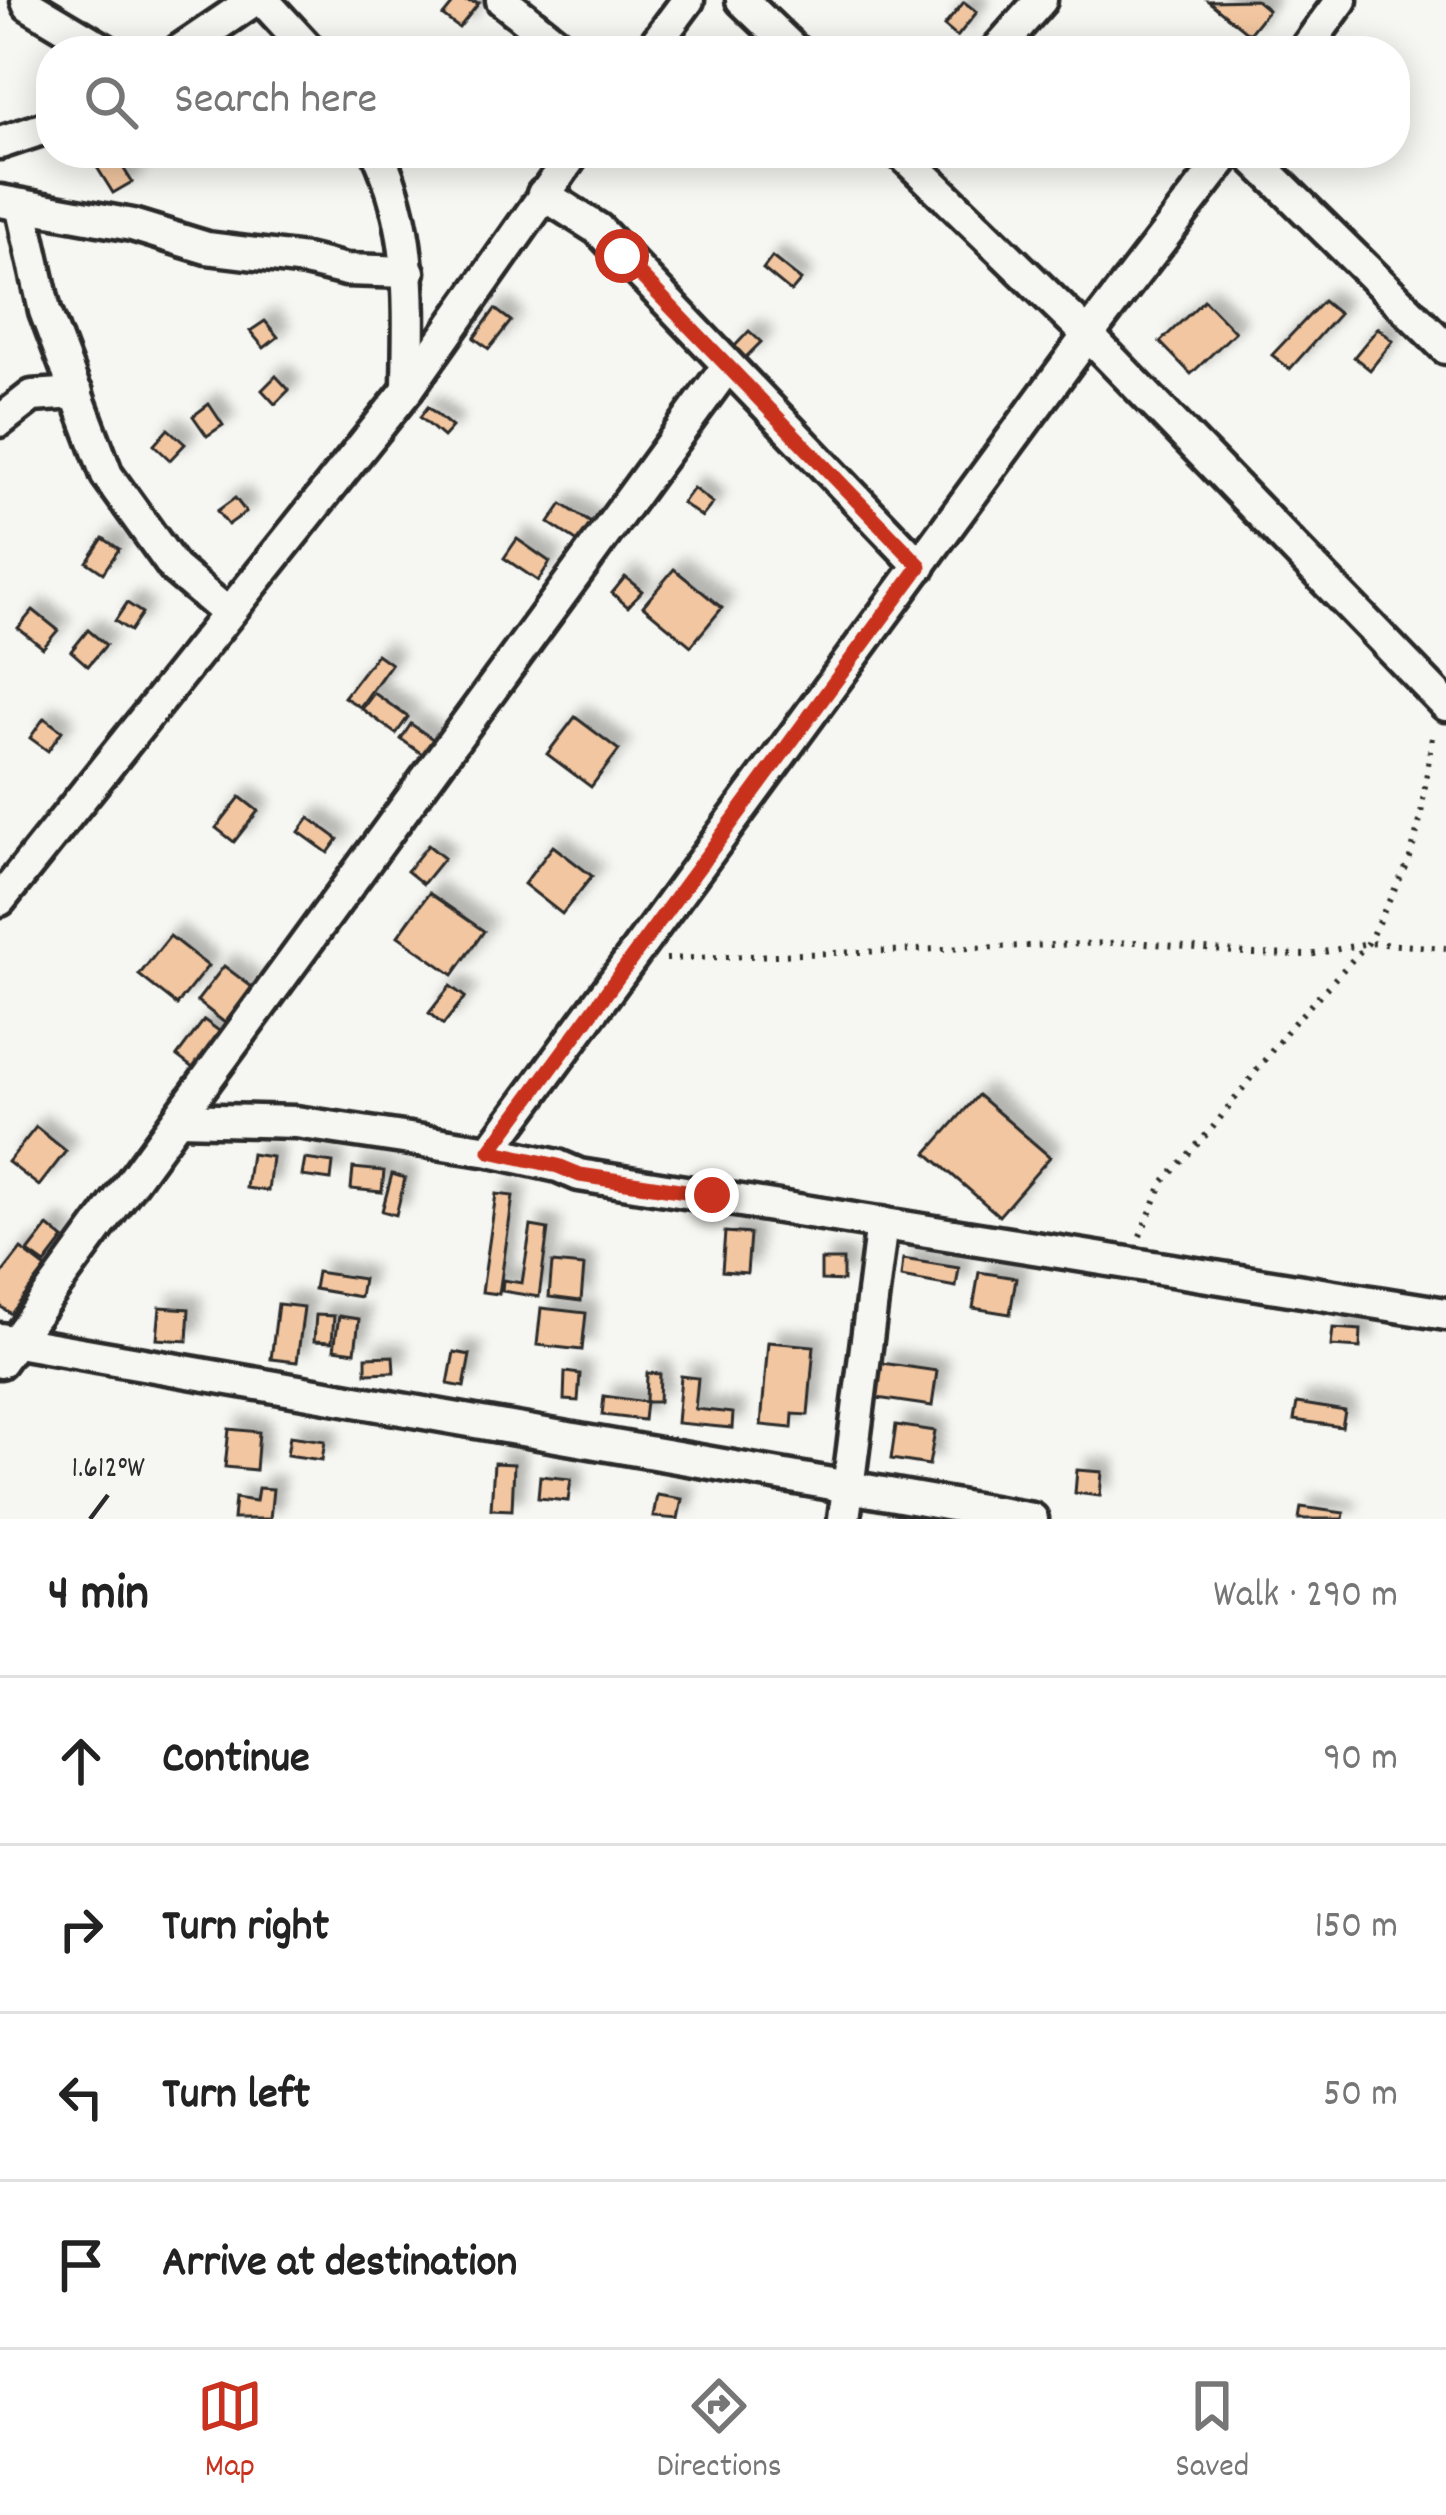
<!DOCTYPE html>
<html lang="en">
<head>
<meta charset="utf-8">
<style>
  :root { --surface:#fff; --page:#f2f2f2; --text:#222; --muted:#767676; --line:#e0e0e0; --accent:#c8321e }
  body { margin:0; font-family:Dekko,sans-serif; background:var(--page); color:var(--text) }
  .stop { position:absolute; width:36px; height:36px; margin:-27px; border:9px solid #c8321e; border-radius:50%; background:#fff }
  .stop.end { background:#c8321e; border-color:#fff; box-shadow:0 3px 12px #0008 }
  .list { margin:0; padding:0; list-style:none }
  h2 { display:flex; justify-content:space-between; align-items:center; height:156px; margin:0; padding:0 48px; font-size:51px }
  h2 small { font-size:39px; font-weight:400; color:var(--muted) }
  .list li { display:grid; grid-template-columns:78px 1fr auto; gap:36px; align-items:center; box-sizing:border-box; height:168px; padding:0 48px; border-top:3px solid var(--line) }
  .list b { display:block; font-size:45px; white-space:nowrap }
  .list em { font-size:39px; font-style:normal; color:var(--muted) }
  .icon { flex:none; width:66px; height:66px; fill:none; stroke:currentColor; stroke-width:2; stroke-linecap:round; stroke-linejoin:round }
  .map { position:relative; flex:none; width:1446px; height:1519px; overflow:hidden }
  .search { position:absolute; background:var(--surface); box-shadow:0 6px 30px #0003; left:36px; right:36px; top:36px; height:132px; display:flex; align-items:center; gap:30px; box-sizing:border-box; padding:0 42px; border-radius:48px; color:var(--muted); font-size:45px }
  .sheet { height:828px; background:var(--surface) }
  nav { display:flex; justify-content:space-around; align-items:center; box-sizing:border-box; height:168px; border-top:3px solid var(--line); background:var(--surface); font-size:33px; color:var(--muted) }
  nav a { display:grid; justify-items:center; gap:6px }
  nav .on { color:var(--accent) }
  .map>svg:first-child { display:block }
</style>
</head>
<body>
<div class="map">
<svg width="1446" height="1519" viewBox="0 0 1446 1519">
  <defs>
    <filter id="shadow"><feDropShadow dx="11" dy="-11" stdDeviation="6" flood-color="#0004"/></filter>
  </defs>
  <rect width="100%" height="100%" fill="#f6f6f2"/>
  <filter id="ink" filterUnits="userSpaceOnUse"><feTurbulence type="fractalNoise" baseFrequency=".00833" numOctaves="2"/><feDisplacementMap in="SourceGraphic" scale="24" xChannelSelector="R" yChannelSelector="G"/><feConvolveMatrix kernelMatrix="1 2 1 2 8 2 1 2 1" color-interpolation-filters="sRGB"/></filter>
  <g filter="url(#ink)">
    <g fill="#f1c6a0" stroke="#2b2b2b" stroke-width="3" filter="url(#shadow)">
      <path d="M456,0L479,3L459,28L443,16Z"/>
      <path d="M1256,0L1268,10L1249,34L1208,1Z"/>
      <path d="M964,2L977,12L957,37L944,26Z"/>
      <path d="M114,153L132,182L113,193L95,164Z"/>
      <path d="M772,257L801,280L791,292L763,269Z"/>
      <path d="M1204,300L1235,332L1191,374L1160,342Z"/>
      <path d="M1323,301L1339,314L1290,369L1272,355Z"/>
      <path d="M495,309L511,321L489,349L474,338Z"/>
      <path d="M265,321L278,337L264,348L250,331Z"/>
      <path d="M1378,328L1393,341L1370,370L1354,357Z"/>
      <path d="M749,331L761,342L744,359L733,348Z"/>
      <path d="M276,376L289,390L275,404L262,390Z"/>
      <path d="M209,404L223,425L207,436L193,416Z"/>
      <path d="M428,407L452,427L443,437L420,417Z"/>
      <path d="M168,429L185,444L170,460L154,445Z"/>
      <path d="M693,488L713,503L702,517L682,503Z"/>
      <path d="M235,498L246,512L228,525L217,511Z"/>
      <path d="M562,504L594,525L581,544L549,523Z"/>
      <path d="M103,538L119,549L103,573L87,562Z"/>
      <path d="M517,539L550,562L538,581L504,558Z"/>
      <path d="M674,569L722,608L691,646L643,606Z"/>
      <path d="M625,577L642,591L628,607L612,593Z"/>
      <path d="M127,603L142,613L130,631L115,621Z"/>
      <path d="M33,610L58,630L43,648L18,628Z"/>
      <path d="M88,630L106,645L88,666L71,651Z"/>
      <path d="M377,654L391,664L360,707L344,697Z"/>
      <path d="M374,693L408,717L396,734L362,709Z"/>
      <path d="M575,717L619,750L591,787L547,754Z"/>
      <path d="M44,718L62,731L48,751L30,738Z"/>
      <path d="M411,724L440,744L429,759L401,739Z"/>
      <path d="M240,797L258,811L234,842L216,828Z"/>
      <path d="M309,818L338,839L328,853L299,832Z"/>
      <path d="M428,845L444,858L423,884L407,871Z"/>
      <path d="M553,846L592,876L562,914L524,884Z"/>
      <path d="M429,893L484,931L453,975L398,936Z"/>
      <path d="M170,936L208,966L177,1005L139,975Z"/>
      <path d="M224,966L252,987L225,1023L197,1001Z"/>
      <path d="M450,986L465,997L443,1025L429,1013Z"/>
      <path d="M204,1020L222,1033L194,1069L177,1056Z"/>
      <path d="M978,1095L1050,1157L999,1216L927,1153Z"/>
      <path d="M36,1127L66,1151L39,1186L8,1162Z"/>
      <path d="M251,1154L272,1157L268,1191L246,1188Z"/>
      <path d="M305,1159L333,1163L331,1180L302,1176Z"/>
      <path d="M353,1168L384,1171L382,1192L351,1189Z"/>
      <path d="M392,1174L405,1178L396,1215L382,1211Z"/>
      <path d="M496,1194L513,1196L499,1294L482,1292Z"/>
      <path d="M48,1226L64,1239L45,1264L28,1252Z"/>
      <path d="M531,1226L548,1229L539,1297L502,1291L503,1280L522,1283Z"/>
      <path d="M725,1232L750,1234L747,1273L722,1271Z"/>
      <path d="M21,1249L46,1268L11,1314L0,1306V1276Z"/>
      <path d="M903,1259L959,1268L956,1287L901,1277Z"/>
      <path d="M821,1260H843V1281L821,1280Z"/>
      <path d="M552,1263L584,1266L581,1301L549,1297Z"/>
      <path d="M317,1272L363,1279L360,1297L314,1289Z"/>
      <path d="M979,1272L1016,1278L1010,1314L973,1308Z"/>
      <path d="M278,1304L304,1307L297,1362L271,1359Z"/>
      <path d="M160,1307L189,1309L187,1341L157,1339Z"/>
      <path d="M541,1308L586,1313L582,1350L537,1345Z"/>
      <path d="M316,1315L334,1316L332,1342L314,1341Z"/>
      <path d="M339,1316L359,1319L355,1352L334,1349Z"/>
      <path d="M1333,1328L1361,1330L1360,1348L1331,1346Z"/>
      <path d="M768,1342L814,1346L808,1415L793,1414L792,1428L761,1425Z"/>
      <path d="M454,1352L470,1355L464,1387L448,1384Z"/>
      <path d="M393,1356L394,1372L366,1373V1357Z"/>
      <path d="M882,1363L937,1371L932,1406L877,1398Z"/>
      <path d="M565,1372L580,1374L578,1401L564,1400Z"/>
      <path d="M647,1373L660,1374L659,1402H646Z"/>
      <path d="M681,1376L698,1378L695,1409L733,1413L732,1428L677,1423Z"/>
      <path d="M604,1396L646,1402L644,1420L602,1415Z"/>
      <path d="M1297,1403L1345,1411L1342,1427L1294,1420Z"/>
      <path d="M896,1425L935,1431L929,1465L891,1459Z"/>
      <path d="M229,1429L259,1432L256,1470L225,1467Z"/>
      <path d="M290,1436L325,1441L322,1460L287,1455Z"/>
      <path d="M494,1463L514,1464L512,1510L491,1509Z"/>
      <path d="M1077,1470L1102,1472L1100,1496L1075,1493Z"/>
      <path d="M540,1476L571,1479L568,1501L538,1498Z"/>
      <path d="M258,1488L273,1489L270,1519H233L235,1498L256,1501Z"/>
      <path d="M657,1495L682,1499L678,1519L653,1517Z"/>
      <path d="M1301,1507L1344,1513L1343,1519H1299Z"/>
    </g>
    <g fill="none" stroke-linecap="round" stroke-linejoin="round">
      <defs>
        <g id="minor">
          <path d="M27,0L29,5L106,51"/>
          <path d="M263,0L310,51"/>
          <path d="M502,0L566,51"/>
          <path d="M742,0L795,51"/>
          <path d="M179,51L254,0"/>
          <path d="M650,51L688,0"/>
          <path d="M996,51L1041,0"/>
          <path d="M1304,51L1341,0"/>
          <path d="M0,143L51,126"/>
          <path d="M378,153C414,232 409,305 408,389"/>
          <path d="M901,153L1088,335L1446,705"/>
          <path d="M1248,153L1446,348"/>
          <path d="M543,194L598,229L920,566"/>
          <path d="M0,201L132,225L207,248L305,260L346,270L409,272"/>
          <path d="M21,205L45,311L107,475L174,568L226,612"/>
          <path d="M0,421L32,396L77,393"/>
          <path d="M0,900L408,389L574,153"/>
          <path d="M178,1119L296,1122L490,1151L558,1166L579,1175L1446,1314"/>
          <path d="M490,1151L1088,335L1228,153"/>
          <path d="M0,1339L1032,1519"/>
          <path d="M0,1362L727,367"/>
          <path d="M844,1519L882,1223"/>
        </g>
      </defs>
      <use href="#minor" stroke="#2b2b2b" stroke-width="39"/>
      <g stroke="#2b2b2b" stroke-width="6" stroke-dasharray="3 9" stroke-linecap="butt">
        <path d="M666,959L1136,942L1255,954L1309,955L1368,943L1446,948"/>
        <path d="M1140,1236L1163,1182L1214,1126L1290,1027L1368,943L1409,861L1420,821L1433,730"/>
      </g>
      <use href="#minor" stroke="#f6f6f2" stroke-width="30"/>
    </g>
  </g>
  <g fill="none" stroke-linecap="round" stroke-linejoin="round" filter="url(#ink)">
    <path stroke="#c8321e" stroke-width="15" d="M622,256L920,566L490,1151L558,1166L580,1175L712,1195"/>
  </g>
  <path fill="none" stroke="#2b2b2b" stroke-width="4.5" d="M90,1519L108,1495"/>
  <g font-size="30" text-anchor="middle" fill="#2b2b2b" stroke="#f6f6f2" stroke-width="9" stroke-linejoin="round" paint-order="stroke">
    <text x="108" y="1476">1.612°W</text>
  </g>
</svg>
<div class="stop" style="left:622px;top:256px"></div>
<div class="stop end" style="left:712px;top:1195px"></div>
<div class="search"><svg class="icon" aria-label="search" viewBox="0 0 24 24"><circle cx="10" cy="10" r="6"/><path d="M15 15l6 6"/></svg>Search here</div>
</div>
<section class="sheet">
<h2>4 min<small>Walk · 290 m</small></h2>
<ul class="list">
<li><svg class="icon" aria-label="ahead" viewBox="0 0 24 24"><path d="M12 20V5M6 11l6-6 6 6"/></svg><div><b>Continue</b></div><em>90 m</em></li>
<li><svg class="icon" aria-label="right" viewBox="0 0 24 24"><path d="M7 20v-9h11M14 6l5 5-5 5"/></svg><div><b>Turn right</b></div><em>150 m</em></li>
<li><svg class="icon" aria-label="left" viewBox="0 0 24 24"><path d="M17 20v-9H6M10 6l-5 5 5 5"/></svg><div><b>Turn left</b></div><em>50 m</em></li>
<li><svg class="icon" aria-label="arrive" viewBox="0 0 24 24"><path d="M6 21V4h12l-3 4 3 4H6"/></svg><div><b>Arrive at destination</b></div></li>
</ul>
</section>
<nav>
<a class="on"><svg class="icon" aria-label="map" viewBox="0 0 24 24"><path d="M3 6l6-2 6 2 6-2v14l-6 2-6-2-6 2zM9 4v14M15 6v14"/></svg>Map</a>
<a><svg class="icon" aria-label="directions" viewBox="0 0 24 24"><path d="M12 3l9 9-9 9-9-9zM9 14v-3h6M13 9l2 2-2 2"/></svg>Directions</a>
<a><svg class="icon" aria-label="saved" viewBox="0 0 24 24"><path d="M7 4h10v16l-5-4-5 4z"/></svg>Saved</a>
</nav>
</body>
</html>
